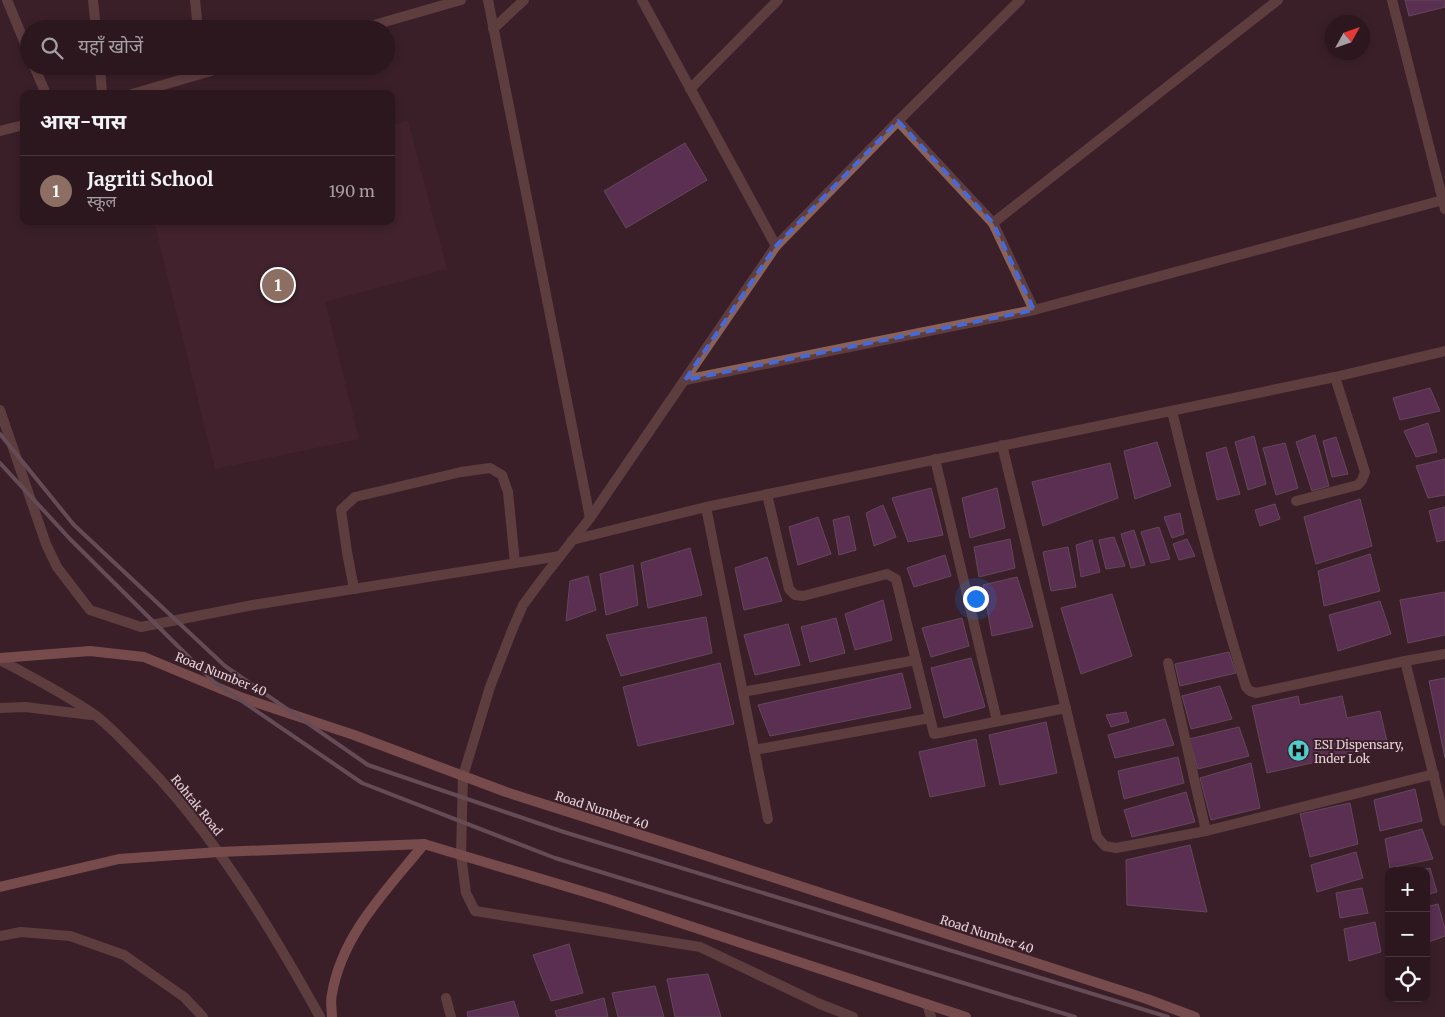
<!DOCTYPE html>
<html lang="hi">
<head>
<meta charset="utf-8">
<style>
  :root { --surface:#2c171f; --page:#38242c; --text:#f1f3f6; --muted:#a69fa4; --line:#48363d; --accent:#8c9099 }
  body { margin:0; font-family:Merriweather,"Noto Sans Devanagari",serif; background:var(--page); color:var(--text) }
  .controls { position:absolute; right:15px; bottom:15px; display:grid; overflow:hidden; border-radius:10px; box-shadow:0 2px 8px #0003 }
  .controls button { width:45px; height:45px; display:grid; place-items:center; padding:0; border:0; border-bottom:1px solid var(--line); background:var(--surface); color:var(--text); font:25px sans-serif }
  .compass { position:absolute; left:1325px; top:15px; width:45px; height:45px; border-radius:50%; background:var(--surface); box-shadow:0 2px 8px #0003; rotate:50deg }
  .you { position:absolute; left:975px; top:598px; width:18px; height:18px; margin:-12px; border:4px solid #fff; border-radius:50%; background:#1a73e8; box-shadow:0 0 0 8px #1a73e833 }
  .badge { display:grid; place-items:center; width:32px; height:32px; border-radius:50%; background:var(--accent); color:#fff; font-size:16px; font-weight:700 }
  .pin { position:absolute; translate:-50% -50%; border:2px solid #fff; box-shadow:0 1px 5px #0006 }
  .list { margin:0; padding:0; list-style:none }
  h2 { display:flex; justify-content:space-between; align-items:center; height:65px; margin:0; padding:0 20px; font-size:21px }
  h2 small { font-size:16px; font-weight:400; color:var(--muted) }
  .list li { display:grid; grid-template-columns:32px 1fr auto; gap:15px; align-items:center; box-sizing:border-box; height:70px; padding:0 20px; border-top:1px solid var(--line) }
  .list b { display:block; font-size:19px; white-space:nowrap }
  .list p { margin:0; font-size:16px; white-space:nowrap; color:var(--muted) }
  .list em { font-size:16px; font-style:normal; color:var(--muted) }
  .icon { flex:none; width:28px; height:28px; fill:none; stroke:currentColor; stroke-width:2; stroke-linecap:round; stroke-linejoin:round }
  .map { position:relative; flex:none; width:1445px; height:1017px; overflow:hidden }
  .search { position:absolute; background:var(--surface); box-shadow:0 2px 8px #0003; left:20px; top:20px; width:375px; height:55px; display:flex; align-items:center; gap:12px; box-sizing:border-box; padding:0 18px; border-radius:28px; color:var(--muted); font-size:19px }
  .panel { position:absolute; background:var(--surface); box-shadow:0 2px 8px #0003; left:20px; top:90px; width:375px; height:135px; border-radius:10px }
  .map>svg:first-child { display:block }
</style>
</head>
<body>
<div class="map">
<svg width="1445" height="1017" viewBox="0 0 1445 1017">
  <rect width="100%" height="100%" fill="#3b1f29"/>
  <path fill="#492632" d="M408,121L447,269L325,302L359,439L215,469L154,221H391V125Z"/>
  <g fill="#804381" stroke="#937a92">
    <path d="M1405,0H1445V7L1409,16Z"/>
    <path d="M685,143L707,180L626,228L604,191Z"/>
    <path d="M1430,388L1440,411L1400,420L1393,398Z"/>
    <path d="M1428,423L1437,452L1416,457L1404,431Z"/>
    <path d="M1315,435L1329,486L1312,491L1296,442Z"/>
    <path d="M1254,436L1266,484L1248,490L1235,442Z"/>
    <path d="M1336,437L1348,474L1332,477L1323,441Z"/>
    <path d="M1157,442L1171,486L1135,499L1124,451Z"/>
    <path d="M1285,443L1298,488L1276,495L1263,448Z"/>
    <path d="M1226,447L1240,494L1217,500L1206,453Z"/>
    <path d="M1445,459V495L1428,498L1416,466Z"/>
    <path d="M1110,463L1118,498L1043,526L1032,482Z"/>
    <path d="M931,488L943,535L908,542L892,498Z"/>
    <path d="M997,488L1005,528L970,538L962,498Z"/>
    <path d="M1360,499L1372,546L1316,564L1304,517Z"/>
    <path d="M1275,504L1280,519L1260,526L1255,510Z"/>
    <path d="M883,505L896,537L874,546L866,513Z"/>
    <path d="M1445,507V540L1437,542L1429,511Z"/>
    <path d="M1180,513L1184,534L1172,538L1164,517Z"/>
    <path d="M849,516L856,550L839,555L833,520Z"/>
    <path d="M818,517L831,554L798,565L789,527Z"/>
    <path d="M1159,527L1170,559L1151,563L1141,532Z"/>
    <path d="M1134,530L1145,565L1131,568L1121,534Z"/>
    <path d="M1114,537L1125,566L1106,569L1099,540Z"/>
    <path d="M1010,539L1015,568L979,577L974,547Z"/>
    <path d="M1187,539L1195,556L1179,560L1173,544Z"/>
    <path d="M1092,540L1100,572L1081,577L1076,545Z"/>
    <path d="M1068,547L1076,587L1051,591L1043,552Z"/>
    <path d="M690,548L702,595L648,608L641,563Z"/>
    <path d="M1370,554L1380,591L1324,606L1318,571Z"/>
    <path d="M945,555L951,576L914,587L907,568Z"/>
    <path d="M767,557L782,601L744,610L735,568Z"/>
    <path d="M633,565L638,605L606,615L600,574Z"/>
    <path d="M588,576L596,610L566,621L570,581Z"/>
    <path d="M1017,577L1033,627L992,636L983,585Z"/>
    <path d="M1445,592V635L1408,643L1400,600Z"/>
    <path d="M1112,594L1132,656L1081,674L1061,608Z"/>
    <path d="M883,600L892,640L855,650L845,614Z"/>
    <path d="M1380,601L1391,634L1338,651L1329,615Z"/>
    <path d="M706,617L712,653L621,676L606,635Z"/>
    <path d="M836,618L845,653L810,662L801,627Z"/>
    <path d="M962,618L969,646L931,657L922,628Z"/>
    <path d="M788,624L800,665L755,675L744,635Z"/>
    <path d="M1229,652L1236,673L1180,686L1175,664Z"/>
    <path d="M971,658L985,707L944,718L931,668Z"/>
    <path d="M720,663L734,724L638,746L623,687Z"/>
    <path d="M902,673L911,708L770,736L758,705Z"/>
    <path d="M1445,678V758L1429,681Z"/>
    <path d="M1220,686L1232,719L1191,729L1182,696Z"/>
    <path d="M1298,696L1300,705L1342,696L1347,718L1380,711L1388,746L1267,773L1252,706Z"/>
    <path d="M1126,712L1129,722L1111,727L1106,715Z"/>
    <path d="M1165,719L1174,745L1115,758L1108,735Z"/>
    <path d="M1046,722L1057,773L1000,785L989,735Z"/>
    <path d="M1239,727L1249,756L1198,769L1189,739Z"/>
    <path d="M976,739L985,786L930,797L919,752Z"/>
    <path d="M1178,757L1184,783L1124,799L1118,771Z"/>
    <path d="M1251,763L1260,808L1211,820L1200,778Z"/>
    <path d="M1415,789L1422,821L1380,831L1374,800Z"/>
    <path d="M1186,792L1195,822L1132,837L1124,810Z"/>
    <path d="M1350,803L1358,844L1310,857L1300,814Z"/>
    <path d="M1422,829L1433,859L1390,868L1385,839Z"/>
    <path d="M1190,845L1207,912L1127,905L1126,860Z"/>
    <path d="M1356,852L1363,878L1317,892L1311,865Z"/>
    <path d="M1430,868L1437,892L1426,895V871H1416Z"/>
    <path d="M1362,888L1368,913L1340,918L1336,893Z"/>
    <path d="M1438,904L1445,929V936L1426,943V907Z"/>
    <path d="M1375,922L1381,952L1349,961L1344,929Z"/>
    <path d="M569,944L583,993L551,1001L533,955Z"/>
    <path d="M708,974L721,1017H675L667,979Z"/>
    <path d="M655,986L664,1017H618L612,993Z"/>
    <path d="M604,998L608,1017H557L555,1011Z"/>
    <path d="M514,1001L519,1017H468L467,1012Z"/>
  </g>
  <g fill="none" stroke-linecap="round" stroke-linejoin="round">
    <g stroke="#8a625a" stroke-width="10">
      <path d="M7,0L29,53"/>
      <path d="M93,0L96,29"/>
      <path d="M195,0L198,29"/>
      <path d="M488,0L590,518"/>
      <path d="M642,0L776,246L590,518L546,574L523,605L513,628L490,687L463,776L461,855L466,893L475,911L700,947L820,1004L853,1017"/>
      <path d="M1392,0L1445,209"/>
      <path d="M360,29L461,0"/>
      <path d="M493,29L524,0"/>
      <path d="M34,66L46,94"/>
      <path d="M100,66L102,94"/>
      <path d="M690,89L778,0"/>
      <path d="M132,94L228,66"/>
      <path d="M898,121L993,223L1278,0"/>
      <path d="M0,131L24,125"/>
      <path d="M993,223L1034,310"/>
      <path d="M776,246L898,121L1020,0"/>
      <path d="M685,380L1034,310L1443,200"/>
      <path d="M0,410L46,544L57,567L90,610L141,627L253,605L560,556"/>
      <path d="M1172,411C1194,503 1218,596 1246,687L1250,691L1256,693L1405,661L1445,654"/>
      <path d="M1002,445L1097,837L1105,846L1116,848L1206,831L1434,774"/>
      <path d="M935,459L997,721"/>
      <path d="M767,494L789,589L795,595L803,596L887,574L896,579L934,734L1066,708"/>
      <path d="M1296,501L1358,485L1362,480L1365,472L1335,377"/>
      <path d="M706,507L768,819"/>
      <path d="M572,540L706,507L1335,377L1445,351"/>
      <path d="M354,589L347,552L341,510L355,497L461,472L490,468L502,475L508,492L515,563"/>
      <path d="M1405,661L1445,821"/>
      <path d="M1168,663L1206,831"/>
      <path d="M743,692L916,660"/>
      <path d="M754,750L930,718"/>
      <path d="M446,998L451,1017"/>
      <path d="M927,1004L931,1017"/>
    </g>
    <g stroke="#8a625a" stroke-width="10">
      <path d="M0,660C32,677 65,694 95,715C111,727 125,743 139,757C213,832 269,925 320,1017"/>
      <path d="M0,708L25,707L91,715"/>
      <path d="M0,936L21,932L70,936L124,955L184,997L203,1017"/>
    </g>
    <g stroke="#c18175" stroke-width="10">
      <path d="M0,658L90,651L144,657L243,698L354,735L506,792L704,855L1147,999L1195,1017"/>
      <path d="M0,887L119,859L219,852L424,844L605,898L966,1017"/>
      <path d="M332,1017C332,1010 330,1001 332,994C342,934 387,890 424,844"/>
    </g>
    <g stroke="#998289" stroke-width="4">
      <path d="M0,434L74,525L225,666L368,765L564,832L1168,1017"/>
      <path d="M0,463L70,539L214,682L362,783L555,858L1075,1017"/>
    </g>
  </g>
  <path d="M0 0H1445V1017H0ZM898,121L993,223L1034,310L685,380L776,246Z" fill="#3b1f29" fill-opacity=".55" fill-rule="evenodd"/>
  <path fill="none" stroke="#4569d8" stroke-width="4" stroke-dasharray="10 6" stroke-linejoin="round" d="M898,121L993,223L1034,310L685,380L776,246Z"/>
  <defs>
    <symbol id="hospital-disc" viewBox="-11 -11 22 22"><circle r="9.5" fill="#52cdce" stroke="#3b1f29"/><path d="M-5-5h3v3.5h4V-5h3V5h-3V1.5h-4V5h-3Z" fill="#111"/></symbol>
  </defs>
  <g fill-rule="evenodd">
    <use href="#hospital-disc" x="1286" y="738" width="25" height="25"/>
  </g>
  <g text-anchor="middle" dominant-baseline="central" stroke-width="4" stroke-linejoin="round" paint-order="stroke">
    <g font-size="12" fill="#e7d3d9" stroke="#3b1f29">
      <text transform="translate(221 674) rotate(22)">Road Number 40</text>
      <text transform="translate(197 805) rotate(51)">Rohtak Road</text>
      <text transform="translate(602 810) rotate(18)">Road Number 40</text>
      <text transform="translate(987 934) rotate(18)">Road Number 40</text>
    </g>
    <g font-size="12" fill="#e7d3d9" stroke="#3b1f29" text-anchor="start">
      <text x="1314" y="744">ESI Dispensary,<tspan x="1314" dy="14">Inder Lok</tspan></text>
    </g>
  </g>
</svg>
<div class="controls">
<button>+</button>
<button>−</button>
<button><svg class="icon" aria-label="locate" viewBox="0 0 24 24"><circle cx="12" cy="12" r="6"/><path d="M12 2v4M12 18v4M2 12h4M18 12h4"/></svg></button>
</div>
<svg class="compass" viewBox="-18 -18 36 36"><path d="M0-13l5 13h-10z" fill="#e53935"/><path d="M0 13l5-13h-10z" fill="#a69fa4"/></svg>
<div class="you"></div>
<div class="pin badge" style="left:278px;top:285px;background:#8d6e63">1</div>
<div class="search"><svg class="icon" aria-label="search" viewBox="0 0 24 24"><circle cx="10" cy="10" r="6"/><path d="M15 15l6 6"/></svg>यहाँ खोजें</div>
<section class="panel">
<h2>आस-पास<small></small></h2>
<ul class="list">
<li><span class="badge" style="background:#8d6e63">1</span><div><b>Jagriti School</b><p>स्कूल</p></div><em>190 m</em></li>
</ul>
</section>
</div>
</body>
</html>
